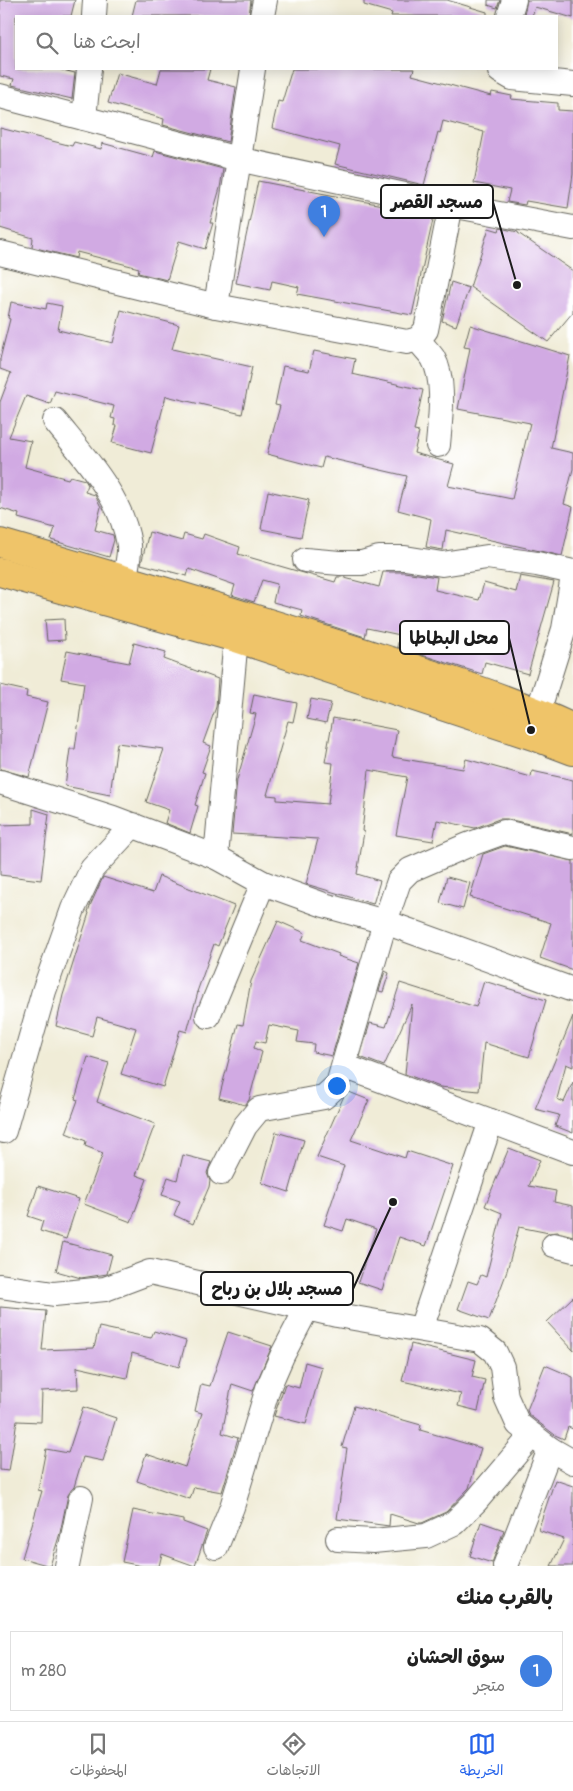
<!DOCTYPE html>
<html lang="ar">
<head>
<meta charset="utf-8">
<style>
  :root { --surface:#fff; --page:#f2f2f2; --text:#222; --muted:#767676; --line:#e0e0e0; --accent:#2563eb }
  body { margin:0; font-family:Pangolin,"Playpen Sans Arabic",sans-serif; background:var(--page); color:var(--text); direction:rtl }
  .you { position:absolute; left:336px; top:1085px; width:18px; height:18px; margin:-12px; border:4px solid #fff; border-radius:50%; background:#1a73e8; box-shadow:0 0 0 8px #1a73e833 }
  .badge { display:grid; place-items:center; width:32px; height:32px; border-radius:50%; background:var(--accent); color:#fff; font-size:16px; font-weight:700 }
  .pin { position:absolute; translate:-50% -41px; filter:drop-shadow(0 1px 2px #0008) }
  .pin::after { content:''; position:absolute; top:26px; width:18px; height:15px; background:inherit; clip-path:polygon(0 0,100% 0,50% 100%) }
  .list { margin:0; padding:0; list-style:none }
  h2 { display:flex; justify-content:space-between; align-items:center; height:65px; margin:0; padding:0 20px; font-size:21px }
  h2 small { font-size:16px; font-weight:400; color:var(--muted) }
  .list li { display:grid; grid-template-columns:32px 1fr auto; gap:15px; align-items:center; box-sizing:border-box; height:80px; margin:0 10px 10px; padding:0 10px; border:1px solid var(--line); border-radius:0px }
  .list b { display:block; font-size:19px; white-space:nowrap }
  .list p { margin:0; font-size:16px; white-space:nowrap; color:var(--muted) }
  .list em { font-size:16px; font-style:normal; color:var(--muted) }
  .icon { flex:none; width:28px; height:28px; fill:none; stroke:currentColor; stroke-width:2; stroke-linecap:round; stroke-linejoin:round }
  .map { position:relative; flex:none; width:573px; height:1566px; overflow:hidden; direction:ltr }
  .search { position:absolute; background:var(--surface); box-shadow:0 2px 12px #0003; left:15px; right:15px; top:15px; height:55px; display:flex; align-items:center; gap:12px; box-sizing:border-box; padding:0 18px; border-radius:0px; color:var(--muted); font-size:19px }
  .sheet { height:155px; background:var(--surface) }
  nav { display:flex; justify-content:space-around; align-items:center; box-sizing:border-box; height:70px; border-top:1px solid var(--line); background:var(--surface); font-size:14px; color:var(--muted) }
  nav a { display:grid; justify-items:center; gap:2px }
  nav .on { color:var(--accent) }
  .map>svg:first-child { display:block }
</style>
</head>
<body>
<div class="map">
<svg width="573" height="1566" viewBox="0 0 573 1566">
  <rect width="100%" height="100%" fill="#fff"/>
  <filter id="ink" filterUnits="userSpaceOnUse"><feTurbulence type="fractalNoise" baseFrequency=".02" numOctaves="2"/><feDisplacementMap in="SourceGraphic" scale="10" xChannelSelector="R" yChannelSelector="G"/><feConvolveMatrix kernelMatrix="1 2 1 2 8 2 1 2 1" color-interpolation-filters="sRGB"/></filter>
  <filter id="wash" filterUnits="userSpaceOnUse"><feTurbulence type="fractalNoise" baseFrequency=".0096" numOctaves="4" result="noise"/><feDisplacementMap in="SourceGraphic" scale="20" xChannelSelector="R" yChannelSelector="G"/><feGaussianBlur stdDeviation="1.12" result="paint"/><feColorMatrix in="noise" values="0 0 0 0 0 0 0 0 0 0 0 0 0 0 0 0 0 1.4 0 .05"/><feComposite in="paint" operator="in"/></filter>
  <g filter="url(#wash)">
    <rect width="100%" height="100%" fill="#f0ecd7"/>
    <g id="blocks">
      <g fill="#d1aae3">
        <path d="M0,0H75L71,16H16V70L17,69H58L75,73L72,99L12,85L14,79L0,76Z"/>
        <path d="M136,0H251L249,16H132Z"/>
        <path d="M364,0H447L487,12V16H391L392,13L364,5Z"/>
        <path d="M488,0H500L497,8L488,5Z"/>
        <path d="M527,0H573V18L535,7L532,16L524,15Z"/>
        <path d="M161,69H210L207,80L236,87L228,142L163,125L164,119L108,103L117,73L157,84Z"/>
        <path d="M292,69H414L412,75L491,96L492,92L512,96L511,99L558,103V110L573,111V174L568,208L526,201L525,205L507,202L510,190L474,183L484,132L443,121L440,133L438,132L424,185L335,164L340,146L272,128L278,101L282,102Z"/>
        <path d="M0,128L72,146L74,142L101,149L102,143L153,157L155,151L223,169L220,188L210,223H213L205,249L179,241L167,280L138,273L139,268L77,252L76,258L32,247L33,238L0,228Z"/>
        <path d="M258,181L434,215L412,315L297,294L299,287L272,281L270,290L236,283Z"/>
        <path d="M489,228L499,231L500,228L518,232V233L573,271V312L548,342L470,287Z"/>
        <path d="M451,282L469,288L456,326L442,321Z"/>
        <path d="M11,302L46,309L47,303L62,306L58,330L113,343L121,310L179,325L172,349L252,367L242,414L166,396L151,453L112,443L117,426L114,425L115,419L111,418L114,406L55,391L50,404L26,396L9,437L31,441L25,467L68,479L70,476L85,480L88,485L85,492L95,495L101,507L95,530L113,535L114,540L109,557L51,540L55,528L18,518L19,514L0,508V402L11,373L0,369V359L10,319L8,318Z"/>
        <path d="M470,325L570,356L551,448L573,453V469L564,504L573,507L562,556L446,530L443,550L426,547L431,519L398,510L407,476L324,457L321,468L267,454L280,406L275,405L283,366L309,371L314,351L355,359L352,374L423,390L414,431L419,432L414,453L454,464L448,486L512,499L530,423L458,409L470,348L464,347Z"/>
        <path d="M268,491L309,500L301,537L261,529Z"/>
        <path d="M149,532L182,541L184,534L202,539L204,534L240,547L238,554L335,582L337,577H341L379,587L383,572H404L437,577L435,590L479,600L484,583L516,592L520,576L554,582L528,674L485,662L482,674L397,647L400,635L367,628L365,637L301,616L302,610L273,602L277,584L262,580L254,602L232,595L235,585L189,569L187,576L141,564Z"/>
        <path d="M64,619L65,640L47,641L45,620Z"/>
        <path d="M134,643L166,652L164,659L218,679L216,707L203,743L211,746L202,772L205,773L195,805L198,806L190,833L165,823L169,810L146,802L164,749L117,743L110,795L65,786L70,749H75L84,683L61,679L67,651L129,663Z"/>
        <path d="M0,685L27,691L26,697L48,702L29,777L0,769Z"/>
        <path d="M254,694L297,703L293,722L288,721L267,795L277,796V800L328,804L333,763L325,762L333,718L397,730L392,757L463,769L466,759L531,777L532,771L573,780V834L507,819H499L475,828L437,820L433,841L396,835L407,777L369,770L362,831L364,832L357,874L380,881L373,904L306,884L318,839L232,834L237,780L256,714L250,713Z"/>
        <path d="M311,699L331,703L326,723L307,719Z"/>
        <path d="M33,809L49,814L41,880L0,875V825L33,824Z"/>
        <path d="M505,846L573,861V970L540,958L551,923L470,897L483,854Z"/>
        <path d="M159,876L234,906L218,946L214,944L197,992H198L187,1032L180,1030L163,1087L121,1074L136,1028L97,1017L92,1036L56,1026L63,995L89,913L88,912L90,906L103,877L153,893Z"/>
        <path d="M447,877L470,883L463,909L440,903Z"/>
        <path d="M278,921L305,933L302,940L339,954L338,956L359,963L332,1056L313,1052L314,1044L297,1042L299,1031L269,1025L265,1043L256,1041L254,1048L262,1052L249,1100L245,1105L219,1098L238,1024L243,1025L251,981Z"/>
        <path d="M385,971L389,973L383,992L379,991Z"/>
        <path d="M484,981L546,1000L529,1057L484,1043L479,1091L440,1087L405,1074L412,1004L384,1066L360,1057L370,1023L386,1027L400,983L476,1007Z"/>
        <path d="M573,1016V1067L566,1064L557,1099L564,1102L573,1082V1133L555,1126L559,1115L535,1109Z"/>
        <path d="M88,1057L109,1063L97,1102L155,1124L136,1175L147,1179L131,1222L84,1204L103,1153L85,1146L86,1141L66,1133L78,1100L75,1099Z"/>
        <path d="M349,1092L369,1100L351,1140L405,1158L407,1151L453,1166L426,1246L399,1237L382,1290L358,1282L376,1229L347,1219L343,1231L324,1225L344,1166L317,1157L343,1098Z"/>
        <path d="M276,1132L304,1140L289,1192L262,1183Z"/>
        <path d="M509,1148L540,1160L529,1186L556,1191L554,1202L573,1206V1236L558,1232L549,1233L519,1227L506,1274L489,1320L458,1309L468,1281L477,1284L481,1275L486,1277L502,1213L485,1206Z"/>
        <path d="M183,1155L211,1162L207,1173L210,1181L209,1187L193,1224L174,1215L180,1201L162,1195L168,1177L177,1180Z"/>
        <path d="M38,1186L79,1199L66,1239L40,1231L43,1221L28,1216Z"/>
        <path d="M63,1242L112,1255L107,1274L81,1278L56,1271Z"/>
        <path d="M573,1297V1350L547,1322Z"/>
        <path d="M0,1307L46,1311L42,1350L94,1348L99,1327L151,1338L154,1331L186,1341L179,1367L132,1353L127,1378L77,1367L78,1389L42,1391L41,1422L17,1421L9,1471L0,1470Z"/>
        <path d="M228,1332L272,1346L253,1391L232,1384L222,1433L238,1438L222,1492L194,1487L190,1499L137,1481L146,1454L185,1467L202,1413L195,1411L201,1384L210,1386Z"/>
        <path d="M411,1344L476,1360L472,1377L485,1380L478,1411L458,1406L461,1394L402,1381Z"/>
        <path d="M305,1362L322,1367L306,1424L274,1416L285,1384L299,1388Z"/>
        <path d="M545,1365L573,1377V1429L568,1427L564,1439L555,1435L529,1415L527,1410Z"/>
        <path d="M354,1406L421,1425L420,1430L481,1448L469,1488L446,1512L422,1523H419L390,1514L389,1526L337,1519L347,1448L342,1447Z"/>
        <path d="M83,1407L116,1418L103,1461L83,1457L74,1487L68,1495L60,1533L50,1566L22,1558L42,1491L38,1490L46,1449L68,1453Z"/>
        <path d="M555,1480L573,1486V1566H551L564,1539L538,1530Z"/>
        <path d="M133,1510L183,1520V1522L207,1531L195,1566L162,1554L159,1566H142L122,1562Z"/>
        <path d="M481,1522L504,1530L492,1563L470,1556Z"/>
      </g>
    </g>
  </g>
  <g filter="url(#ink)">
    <use href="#blocks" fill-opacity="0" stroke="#66655d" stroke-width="1"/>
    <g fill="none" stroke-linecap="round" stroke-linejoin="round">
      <defs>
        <g id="minor">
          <path d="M94,16L95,0"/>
          <path d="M262,16L265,0"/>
          <path d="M509,16L514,0"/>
          <path d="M500,69V71L512,78L573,84"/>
          <path d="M0,96L238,159L451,205L573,228"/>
          <path d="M84,118L89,69"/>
          <path d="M0,253L216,306L407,342L418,339L426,330L451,205"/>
          <path d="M216,306L253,69"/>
          <path d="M418,339C422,346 429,352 433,358C446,381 440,420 438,445"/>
          <path d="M55,421C84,457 122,497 129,545C130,555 126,568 125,579"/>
          <path d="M305,560L340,563H362L379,558H405L442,564L487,557L537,564L573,572"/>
          <path d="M538,712L564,629L573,576"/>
          <path d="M0,782L113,818L216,857L263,883L324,905L385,922L573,990"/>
          <path d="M216,857L236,638"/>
          <path d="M208,1016L263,883"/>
          <path d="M344,1066L573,1152"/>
          <path d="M4,1131L44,991L73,909L92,869L133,825"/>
          <path d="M221,1173L245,1126L259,1109L324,1097L338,1084L385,922L399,881L410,870L468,845L504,832L573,848"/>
          <path d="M554,1245L573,1250"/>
          <path d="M0,1286L54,1294L105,1289L150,1272L337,1315L480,1340L495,1352L502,1367L506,1397L518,1424L550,1449L573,1462"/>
          <path d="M421,1329L491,1121"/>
          <path d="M338,1539L373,1541L426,1536L454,1523L476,1501L532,1435"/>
          <path d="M216,1547L232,1507L268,1388L282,1356L307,1308"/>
          <path d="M67,1566L81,1498"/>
          <path d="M505,1566L550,1449"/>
        </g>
        <g id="major">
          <path d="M0,543C120,578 240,613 359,651C431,674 504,696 573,728"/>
          <path d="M0,572L236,638L536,737L573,751"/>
        </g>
      </defs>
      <use href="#minor" stroke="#66655d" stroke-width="26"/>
      <use href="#major" stroke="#66655d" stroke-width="30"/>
      <use href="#minor" stroke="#fff" stroke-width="24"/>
      <use href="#major" stroke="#efc469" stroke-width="28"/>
    </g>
  </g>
  <path fill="none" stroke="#1c1c1c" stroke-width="2" d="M517 285L493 202M531 730L509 638M393 1202L353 1289"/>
  <g fill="#1c1c1c" stroke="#fff" stroke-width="2">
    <circle cx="517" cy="285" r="5"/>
    <circle cx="531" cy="730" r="5"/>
    <circle cx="393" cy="1202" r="5"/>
  </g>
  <g fill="#fff" stroke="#1c1c1c" stroke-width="2">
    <rect x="381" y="185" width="112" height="33" rx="5"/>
    <rect x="400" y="621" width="109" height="33" rx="5"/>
    <rect x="201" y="1272" width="152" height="33" rx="5"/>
  </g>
  <g font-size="18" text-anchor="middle" font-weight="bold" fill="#1c1c1c">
    <text x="437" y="208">مسجد القصر</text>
    <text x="454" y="644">محل البطاطا</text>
    <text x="277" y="1295">مسجد بلال بن رباح</text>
  </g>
</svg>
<div class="you"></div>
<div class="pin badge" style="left:324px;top:237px;background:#3f7fe0">1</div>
<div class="search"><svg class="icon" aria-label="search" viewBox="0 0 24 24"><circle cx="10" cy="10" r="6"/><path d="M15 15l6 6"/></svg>ابحث هنا</div>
</div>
<section class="sheet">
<h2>بالقرب منك<small></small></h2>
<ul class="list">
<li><span class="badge" style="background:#3f7fe0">1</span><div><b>سوق الحشان</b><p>متجر</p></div><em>280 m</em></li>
</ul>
</section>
<nav>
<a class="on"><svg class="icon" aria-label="map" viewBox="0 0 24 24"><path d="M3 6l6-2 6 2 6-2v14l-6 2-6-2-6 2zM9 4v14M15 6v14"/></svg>الخريطة</a>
<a><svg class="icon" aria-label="directions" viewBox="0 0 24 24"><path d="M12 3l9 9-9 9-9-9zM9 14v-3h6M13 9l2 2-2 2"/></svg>الاتجاهات</a>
<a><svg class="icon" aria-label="saved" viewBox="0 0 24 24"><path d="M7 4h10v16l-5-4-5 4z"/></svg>المحفوظات</a>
</nav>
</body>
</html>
